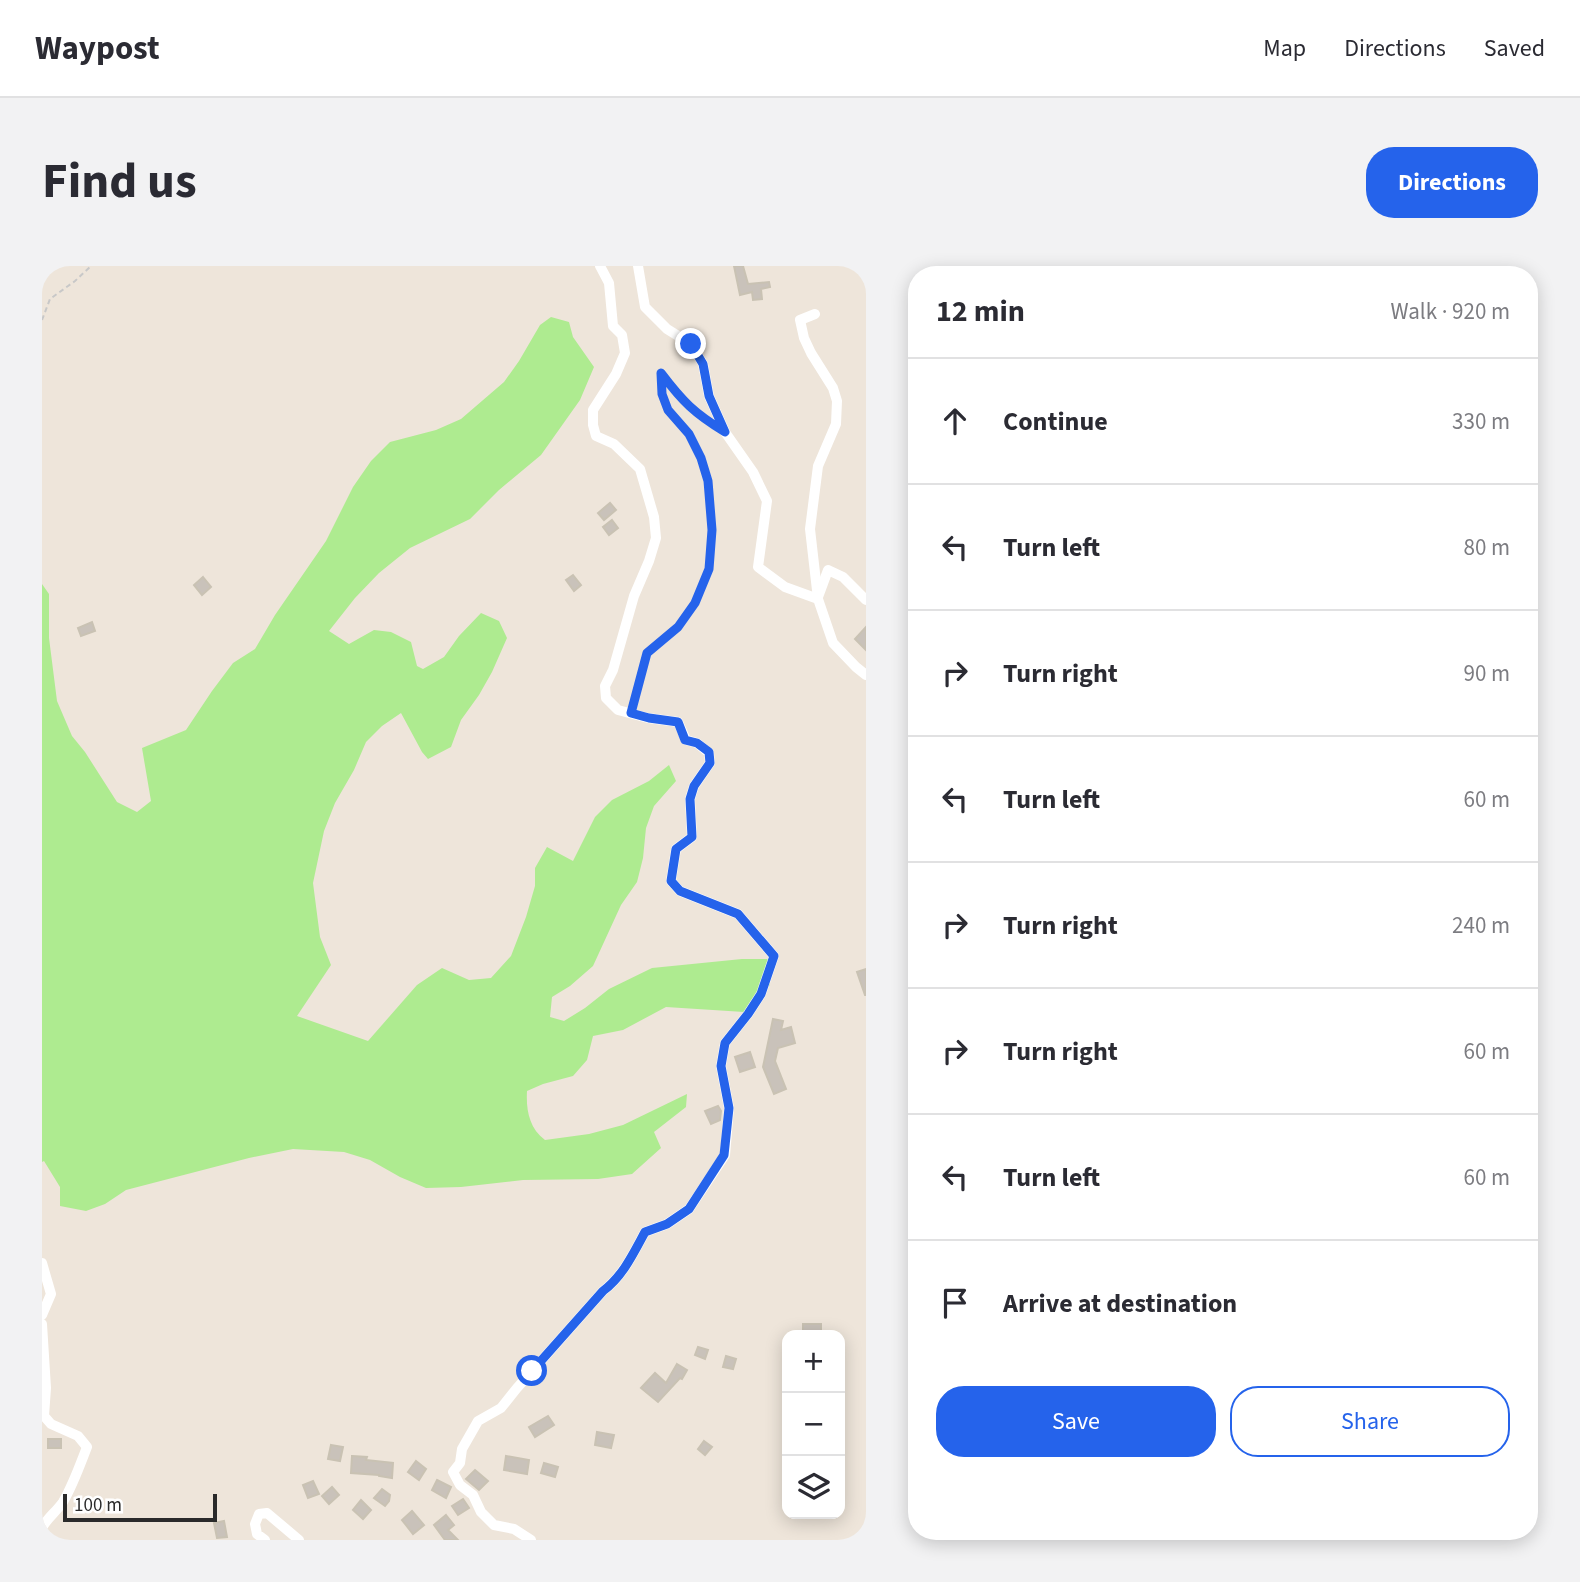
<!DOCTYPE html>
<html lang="en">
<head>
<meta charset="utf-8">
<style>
  :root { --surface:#fff; --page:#f2f2f3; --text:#2b2b33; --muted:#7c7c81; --line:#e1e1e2; --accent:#2563eb }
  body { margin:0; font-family:"Source Sans 3",sans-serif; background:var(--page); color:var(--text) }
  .controls { position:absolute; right:21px; bottom:21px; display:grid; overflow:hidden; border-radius:14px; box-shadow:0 4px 18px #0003 }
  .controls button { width:63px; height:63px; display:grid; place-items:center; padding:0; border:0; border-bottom:2px solid var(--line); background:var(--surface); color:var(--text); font:35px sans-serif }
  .scale { position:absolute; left:21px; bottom:18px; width:154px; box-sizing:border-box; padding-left:7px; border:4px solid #2a2a2a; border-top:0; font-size:19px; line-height:24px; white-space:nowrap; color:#2a2a2a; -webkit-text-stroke:5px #fff; paint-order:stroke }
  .stop { position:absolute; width:21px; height:21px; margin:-16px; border:5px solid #2563eb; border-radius:50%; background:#fff }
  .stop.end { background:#2563eb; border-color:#fff; box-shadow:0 2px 7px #0008 }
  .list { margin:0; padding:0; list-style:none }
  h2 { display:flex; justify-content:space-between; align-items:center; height:91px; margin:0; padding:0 28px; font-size:30px }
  h2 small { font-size:23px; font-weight:400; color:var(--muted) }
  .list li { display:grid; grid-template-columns:46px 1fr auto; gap:21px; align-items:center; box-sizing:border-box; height:126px; padding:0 28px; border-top:2px solid var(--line) }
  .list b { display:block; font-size:26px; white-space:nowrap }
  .list em { font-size:23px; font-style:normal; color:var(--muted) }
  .actions { display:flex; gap:14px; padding:21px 28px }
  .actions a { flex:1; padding:16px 0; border:2px solid var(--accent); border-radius:28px; text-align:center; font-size:24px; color:var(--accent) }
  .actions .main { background:var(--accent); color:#fff }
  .icon { flex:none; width:38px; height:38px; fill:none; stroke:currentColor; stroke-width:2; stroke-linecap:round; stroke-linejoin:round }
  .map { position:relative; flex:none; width:824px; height:1274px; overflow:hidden; border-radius:28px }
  header { display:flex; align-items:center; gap:42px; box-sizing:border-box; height:98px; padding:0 35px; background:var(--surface); border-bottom:2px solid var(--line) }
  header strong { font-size:33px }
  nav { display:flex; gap:38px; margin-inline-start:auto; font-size:24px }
  .intro { display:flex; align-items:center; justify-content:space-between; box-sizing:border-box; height:168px; padding:0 42px }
  h1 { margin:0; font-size:49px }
  .button { padding:18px 32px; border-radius:28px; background:var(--accent); color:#fff; font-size:24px; font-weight:700 }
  main { display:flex; gap:42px; padding:0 42px }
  aside { flex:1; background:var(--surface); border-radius:28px; box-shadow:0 4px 18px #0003 }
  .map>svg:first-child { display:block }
</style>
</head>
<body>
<header>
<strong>Waypost</strong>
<nav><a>Map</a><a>Directions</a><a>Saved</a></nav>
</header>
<div class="intro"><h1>Find us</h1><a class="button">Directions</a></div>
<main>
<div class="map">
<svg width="824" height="1274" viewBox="0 0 824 1274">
  <rect width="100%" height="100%" fill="#eee5da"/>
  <path fill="#aeeb90" d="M509,51L527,56L531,71L552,101L538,134L499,189L457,224L428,253L368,282L337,307L313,332L287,365L307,378L332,364L349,366L369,376L375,400L381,403L402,391L417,370L439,347L457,355L465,372L450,406L437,429L419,454L409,481L386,493L380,486L359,447L340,460L324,476L312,504L293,537L282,565L271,617L278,671L289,699L255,750L326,775L375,719L400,702L427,714L449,712L469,690L484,651L493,620V602L505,581L531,595L553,551L570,534L607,515L627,499L634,515L612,540L604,562L601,592L595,616L579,639L551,700L528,720L510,731L508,751L522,755L543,742L567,723L610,702L700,693H728V719L702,746L624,741L581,764L551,770L545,794L531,810L501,818L485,825C484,844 487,862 503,874L547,868L581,859L645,828L644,841L612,866L619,882L590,908L556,913L481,914L419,921L384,922L358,911L328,894L302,886L251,883L207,892L84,924L63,938L44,945L18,940V921L2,895L0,896V318L7,328V372L15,435L30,470L43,486L75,536L95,546L109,535L100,482L144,464L170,425L191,397L213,383L233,349L284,275L311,221L329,195L348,176L394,164L419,153L462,116L477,95L498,59Z"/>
  <g fill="#c9c2ba" stroke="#c9c2b3" stroke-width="2">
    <path d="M692,0H701L706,18L727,16L728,21L719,23L720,33L711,34L710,26L698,29Z"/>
    <path d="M568,237L574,244L562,254L556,247Z"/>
    <path d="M570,254L576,262L567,269L561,261Z"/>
    <path d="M531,309L539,319L532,325L524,314Z"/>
    <path d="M161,311L169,321L160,329L152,319Z"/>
    <path d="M50,356L53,365L39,370L36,362Z"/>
    <path d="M824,361V384L813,373Z"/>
    <path d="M824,703V729H823L815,706Z"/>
    <path d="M731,753L741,755L739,764L749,761L753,777L736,782L733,795L744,823L732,828L721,801Z"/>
    <path d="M708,786L713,801L698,806L693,791Z"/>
    <path d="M676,840L679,845L678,854L669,858L663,845Z"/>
    <path d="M761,1058H779V1069L761,1068Z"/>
    <path d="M656,1081L666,1084L663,1093L653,1089Z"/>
    <path d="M684,1090L694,1093L691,1103L681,1101Z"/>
    <path d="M635,1098L645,1104L640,1113L638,1112L616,1136L599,1122L613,1107L624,1117Z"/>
    <path d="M506,1150L512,1159L493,1171L487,1161Z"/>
    <path d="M555,1166L572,1169L569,1182L553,1179Z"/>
    <rect x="6" y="1173" width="13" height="9"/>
    <path d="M662,1175L670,1181L663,1189L656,1183Z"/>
    <path d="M289,1179L301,1181L298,1195L286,1193Z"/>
    <path d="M310,1190L325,1191L324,1194L351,1197L350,1212L337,1210V1209L309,1207Z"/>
    <path d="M464,1190L487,1194L485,1208L462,1204Z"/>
    <path d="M374,1195L384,1203L377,1214L366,1206Z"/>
    <path d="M502,1197L516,1201L513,1211L499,1207Z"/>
    <path d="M433,1204L446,1215L437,1224L424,1213Z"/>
    <path d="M395,1214L409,1221L404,1232L390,1224Z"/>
    <path d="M271,1215L277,1228L266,1232L261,1219Z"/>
    <path d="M290,1221L297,1229L287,1238L280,1230Z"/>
    <path d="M340,1223L348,1229L347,1235L343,1240L332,1232Z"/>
    <path d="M421,1233L427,1242L416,1249L410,1240Z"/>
    <path d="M319,1234L329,1244L321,1253L311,1244Z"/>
    <path d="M370,1245L382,1259L371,1268L360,1254Z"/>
    <path d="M404,1249L412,1259L406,1264L416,1274H403L392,1259Z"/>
    <path d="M182,1255L185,1271L175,1272L172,1257Z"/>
  </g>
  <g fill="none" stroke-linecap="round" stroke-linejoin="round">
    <g stroke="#c8c8c8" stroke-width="2" stroke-dasharray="5 3.5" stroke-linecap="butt">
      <path d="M0,54L8,33L33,15L49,0"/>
      <path d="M592,436L605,387L636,361L653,337L667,303L670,264L666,215L659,192L647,168L626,144L619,128V107C633,126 646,143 667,156"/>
    </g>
    <g stroke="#fff" stroke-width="10">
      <path d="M596,0L603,41L625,63L649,78L661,98L667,130L683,166L711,206L725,235L716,301L743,321L776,333L791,377L814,401L824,409"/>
      <path d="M773,48L758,54L762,72L769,87L791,122L795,135L794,158L776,200L768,263L776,333"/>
      <path d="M776,331L786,304L801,311L824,334"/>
      <path d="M0,997L9,1028L0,1049"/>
      <path d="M0,1058L4,1122L2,1150L9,1158L36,1170L45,1181C38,1199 31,1219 21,1236C14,1246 5,1252 0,1262"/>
      <path d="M223,1274L215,1268L213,1258L217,1248L225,1247L257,1274"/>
      <path d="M489,1274L472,1263L452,1259L439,1246L431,1229L418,1219L411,1206L418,1197L420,1183L436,1155L459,1142L475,1122L561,1025C581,1010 591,988 603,966L625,958L647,943L683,889L687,842L679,800L683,777L706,748L719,728L732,690L696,648L638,625L629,615L634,583L650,571L648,533L652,520L668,497L667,487L655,477L644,474L636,456L606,452L576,444L564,432L563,420L571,404L592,330L607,295L614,272L612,251L598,203L572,178L554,170L551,159V144L574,108L583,87L580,69L571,60L567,17L558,0"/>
    </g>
  </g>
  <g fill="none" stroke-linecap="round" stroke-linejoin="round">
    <path stroke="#2563eb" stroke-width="9" d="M490,1105L561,1025C581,1010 591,988 603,966L625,958L647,943L682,889L687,842L679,800L683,777L706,748L719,728L732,690L696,648L638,625L629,615L634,583L650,571L648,533L652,520L668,497L667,486L655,477L643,474L636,456L607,452L589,447L605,387L636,361L653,337L667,303L670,264L666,215L659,192L647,168L626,144L620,128L619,107C641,136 652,147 683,166L667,130L661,98L649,78"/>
  </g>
</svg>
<div class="controls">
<button>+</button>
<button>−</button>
<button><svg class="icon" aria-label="layers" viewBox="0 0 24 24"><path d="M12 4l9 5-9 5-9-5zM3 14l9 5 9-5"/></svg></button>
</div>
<div class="scale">100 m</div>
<div class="stop" style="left:490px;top:1105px"></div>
<div class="stop end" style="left:649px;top:78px"></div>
</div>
<aside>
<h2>12 min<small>Walk · 920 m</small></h2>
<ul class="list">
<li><svg class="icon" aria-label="ahead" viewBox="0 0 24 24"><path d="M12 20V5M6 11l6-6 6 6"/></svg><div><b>Continue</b></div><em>330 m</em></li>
<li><svg class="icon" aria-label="left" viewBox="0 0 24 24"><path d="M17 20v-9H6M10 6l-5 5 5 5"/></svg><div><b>Turn left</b></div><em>80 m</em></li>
<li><svg class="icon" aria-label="right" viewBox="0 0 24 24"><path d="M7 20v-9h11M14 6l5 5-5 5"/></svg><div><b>Turn right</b></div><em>90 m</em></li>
<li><svg class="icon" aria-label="left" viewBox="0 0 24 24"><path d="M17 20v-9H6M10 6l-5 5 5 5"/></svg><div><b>Turn left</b></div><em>60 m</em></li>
<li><svg class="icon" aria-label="right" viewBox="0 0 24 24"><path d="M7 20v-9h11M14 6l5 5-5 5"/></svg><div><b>Turn right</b></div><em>240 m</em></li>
<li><svg class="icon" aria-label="right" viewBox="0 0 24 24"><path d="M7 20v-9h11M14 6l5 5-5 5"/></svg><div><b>Turn right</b></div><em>60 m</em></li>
<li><svg class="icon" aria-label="left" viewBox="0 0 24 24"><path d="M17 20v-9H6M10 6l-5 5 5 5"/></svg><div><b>Turn left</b></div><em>60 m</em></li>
<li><svg class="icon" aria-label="arrive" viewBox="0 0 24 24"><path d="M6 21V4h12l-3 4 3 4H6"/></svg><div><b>Arrive at destination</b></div></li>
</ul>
<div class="actions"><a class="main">Save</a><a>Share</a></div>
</aside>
</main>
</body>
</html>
